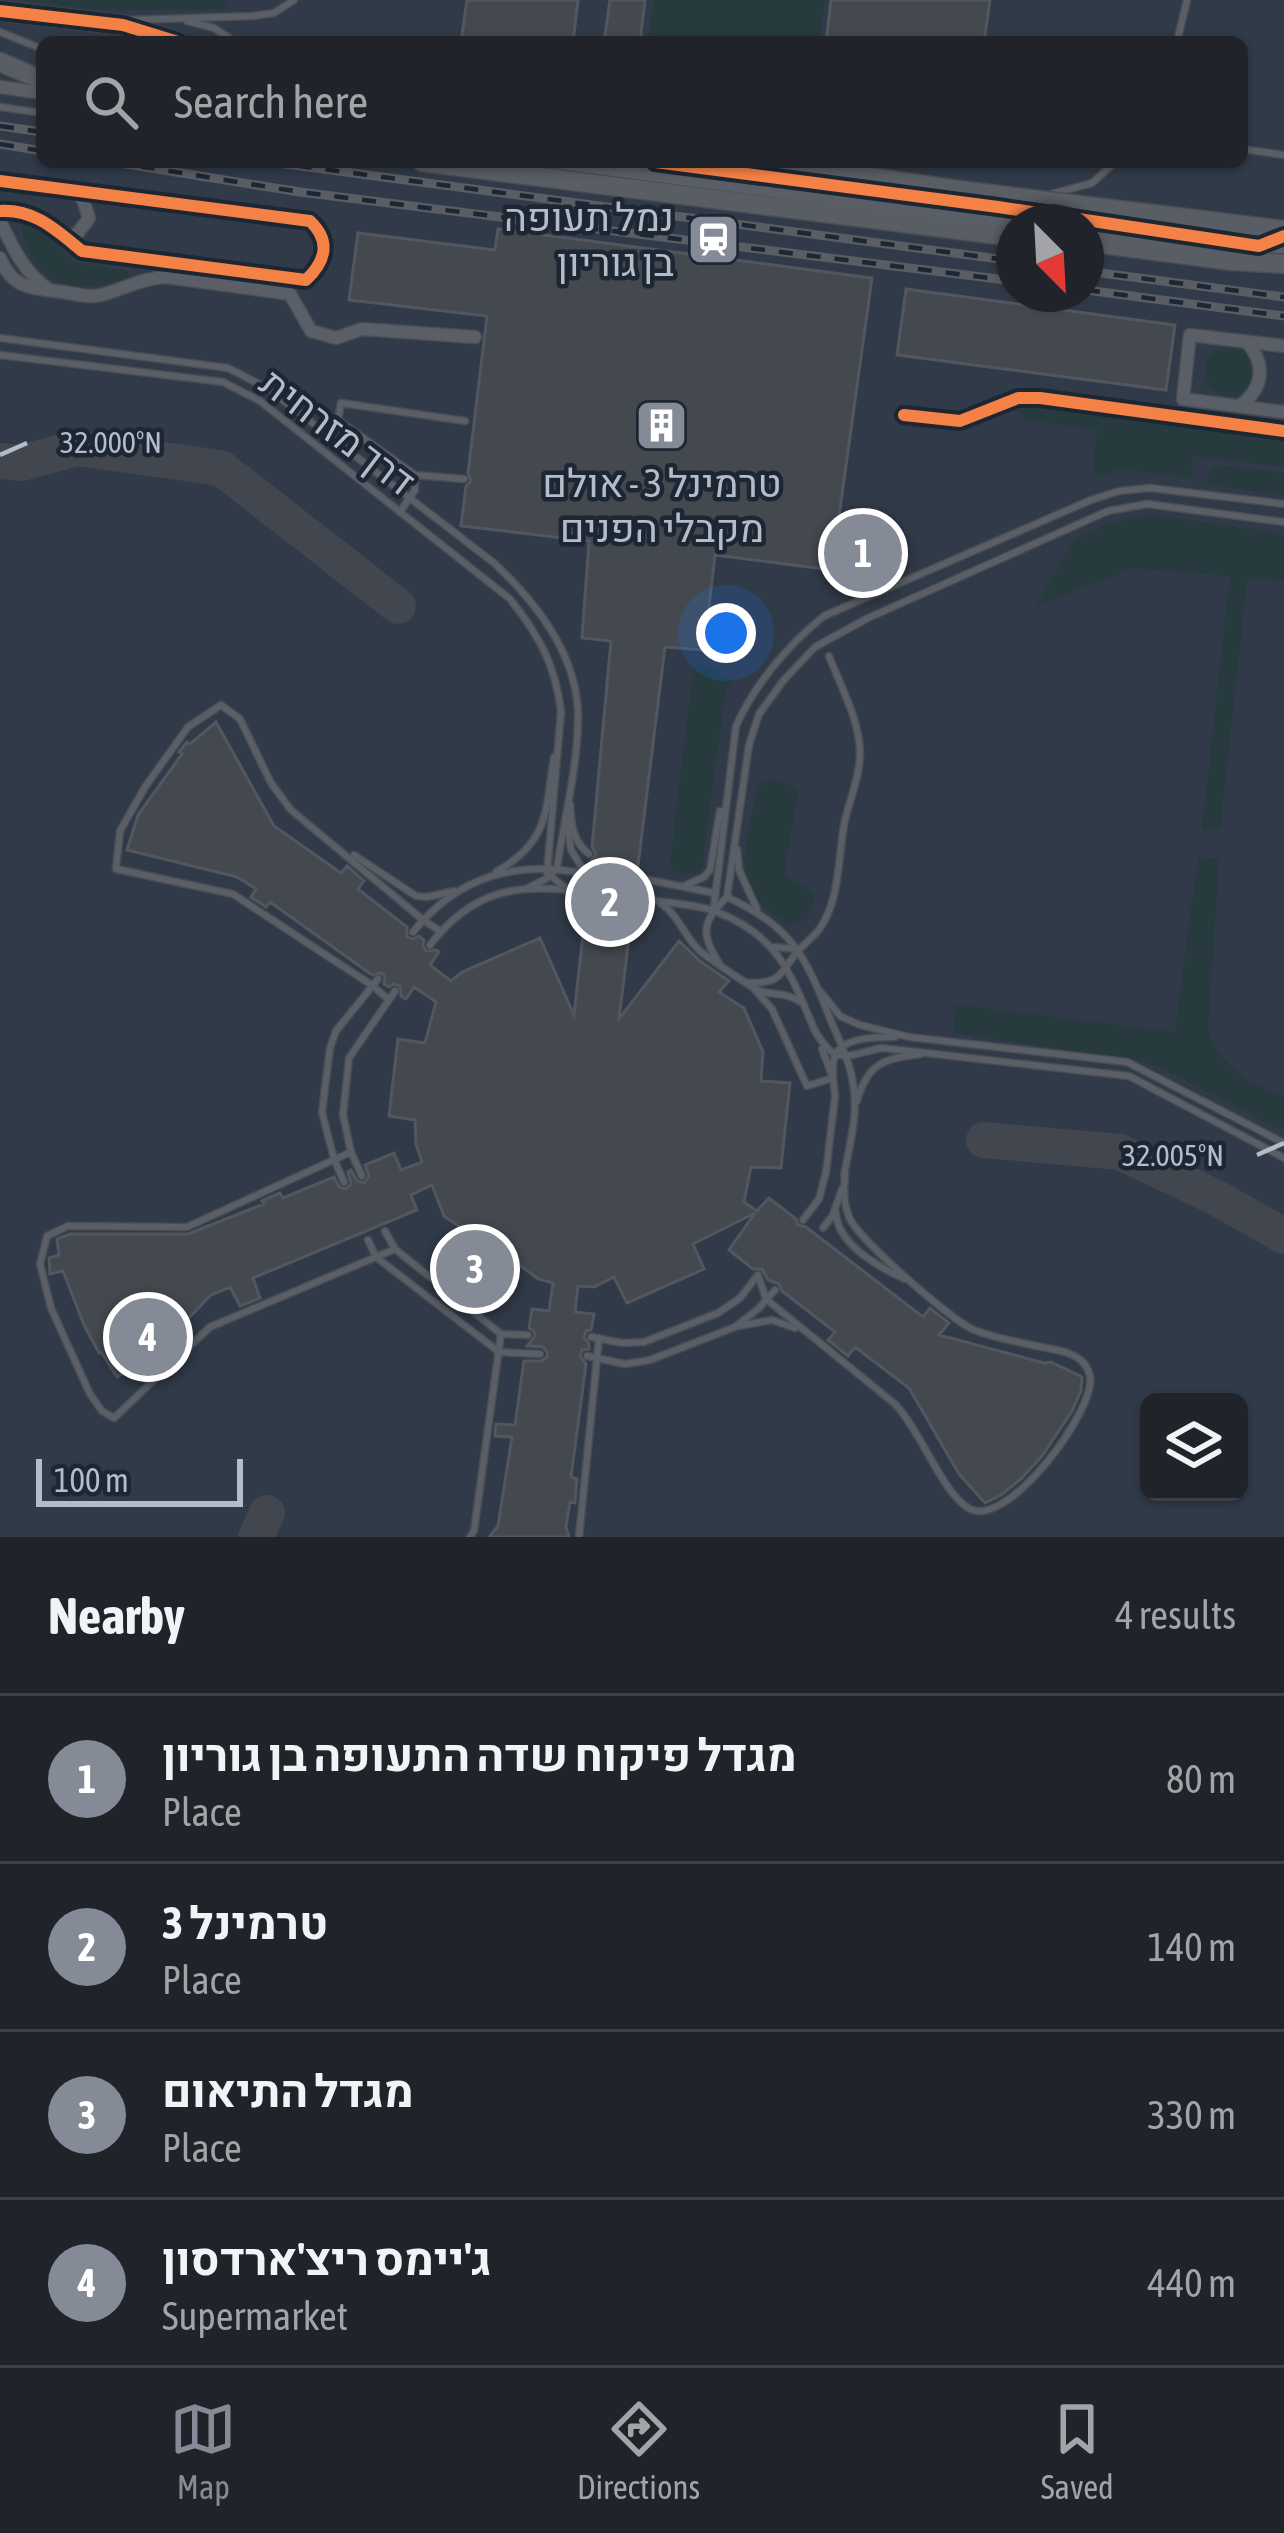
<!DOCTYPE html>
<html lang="en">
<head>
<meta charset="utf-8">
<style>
  :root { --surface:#20242a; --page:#282c32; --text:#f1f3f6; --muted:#a2a4a8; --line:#3d4147; --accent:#848b96 }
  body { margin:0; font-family:"Asap Condensed",Heebo,sans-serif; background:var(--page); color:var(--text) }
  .controls { position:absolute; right:36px; bottom:36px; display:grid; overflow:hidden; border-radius:18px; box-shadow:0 3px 9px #0004 }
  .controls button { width:108px; height:108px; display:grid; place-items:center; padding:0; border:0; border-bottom:3px solid var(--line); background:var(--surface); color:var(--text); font:60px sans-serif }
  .compass { position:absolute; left:996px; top:204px; width:108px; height:108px; border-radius:50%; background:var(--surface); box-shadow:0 3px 9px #0004; rotate:156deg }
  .scale { position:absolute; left:36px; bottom:30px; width:207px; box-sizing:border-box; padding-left:12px; border:6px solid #b4bcc9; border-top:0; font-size:33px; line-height:42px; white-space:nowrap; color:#b4bcc9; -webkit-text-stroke:9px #1d2633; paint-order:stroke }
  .you { position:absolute; left:726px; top:633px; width:42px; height:42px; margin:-30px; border:9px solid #fff; border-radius:50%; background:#1a73e8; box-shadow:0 0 0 18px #1a73e833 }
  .badge { display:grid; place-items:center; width:78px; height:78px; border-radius:50%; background:var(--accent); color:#fff; font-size:39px; font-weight:700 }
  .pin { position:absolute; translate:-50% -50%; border:6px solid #fff; box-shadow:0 3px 12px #0006 }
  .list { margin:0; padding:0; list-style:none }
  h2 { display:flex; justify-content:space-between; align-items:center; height:156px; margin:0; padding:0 48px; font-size:51px }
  h2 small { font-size:39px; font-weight:400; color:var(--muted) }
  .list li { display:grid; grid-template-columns:78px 1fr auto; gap:36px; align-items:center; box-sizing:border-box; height:168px; padding:0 48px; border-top:3px solid var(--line) }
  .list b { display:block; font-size:45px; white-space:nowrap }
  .list p { margin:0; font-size:39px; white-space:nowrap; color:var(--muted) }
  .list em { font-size:39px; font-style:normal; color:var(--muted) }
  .icon { flex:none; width:66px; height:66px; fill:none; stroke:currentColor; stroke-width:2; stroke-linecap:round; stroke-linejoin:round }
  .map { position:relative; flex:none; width:1284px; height:1537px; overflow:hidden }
  .search { position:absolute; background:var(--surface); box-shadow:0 3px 9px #0004; left:36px; right:36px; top:36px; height:132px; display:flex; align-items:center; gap:30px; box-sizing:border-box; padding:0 42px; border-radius:18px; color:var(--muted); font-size:45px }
  .sheet { height:828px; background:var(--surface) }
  nav { display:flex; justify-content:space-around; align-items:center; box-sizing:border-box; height:168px; border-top:3px solid var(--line); background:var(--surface); font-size:33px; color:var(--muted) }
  nav a { display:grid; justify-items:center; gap:6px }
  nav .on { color:var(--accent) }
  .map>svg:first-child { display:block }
</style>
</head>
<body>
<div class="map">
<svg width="1284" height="1537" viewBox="0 0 1284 1537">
  <rect width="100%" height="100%" fill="#2a3038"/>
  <path fill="#313a48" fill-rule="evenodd" d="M0,0H1284V1537H0ZM42,42H1242V162H42ZM1014,222H1086V294H1014ZM1149,1402H1239V1492H1149Z"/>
  <g fill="#273a3e">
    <path d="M22,0H224L226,6L221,10H98Z"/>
    <path d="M654,0H825L819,42H648Z"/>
    <path d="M20,220C53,228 52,251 77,262C91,268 111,268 127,270L129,278C71,296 29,287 20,220Z"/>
    <circle cx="1230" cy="371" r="25"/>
    <path d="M1026,403L1284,438V467L1193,456L1190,478L1113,468L1111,475L1093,474L1097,430L1025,420L1017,411V404Z"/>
    <path d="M1224,466L1284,473V495L1210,485L1208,478L1211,468Z"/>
    <path d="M1152,515L1284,534V580L1247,579L1220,829L1202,830L1230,576L1133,568L1036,606L1074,540L1109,523Z"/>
    <path d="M694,662L718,670L726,677L733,678L725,693L702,868L694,874L675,872L670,864Z"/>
    <path d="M776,779L794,786L798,791L784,874L815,894C812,910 807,924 789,925C777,916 761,907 753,894C735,865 752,821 757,790L765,782Z"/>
    <path d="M1198,857L1219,859L1208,1029C1218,1066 1250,1083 1284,1097V1131L1165,1070L1142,1061L953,1033L957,1005L1175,1032Z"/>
  </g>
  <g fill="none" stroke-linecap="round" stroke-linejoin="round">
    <g stroke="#42464e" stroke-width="36">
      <path d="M0,461L21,463L77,448L221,468L398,606"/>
      <path d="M984,1140L1120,1152L1215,1197L1284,1236"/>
      <path d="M256,1537L267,1513"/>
    </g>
  </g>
  <g fill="#444950" stroke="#52575f" stroke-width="3">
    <path d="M467,0H578L573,42H461Z"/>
    <path d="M610,0H645L640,42H604Z"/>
    <path d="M831,0H990L984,42H826Z"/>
    <path d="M498,229L872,278L835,545L855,532H868L880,539L884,552L883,558L875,570L861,573L833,558L832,570L715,555L704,650L665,647L619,1019L679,941L700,961L729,981L719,992L744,1008L763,1052L761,1081L790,1083L781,1168L751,1167L744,1202L757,1211L769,1198L796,1219L798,1225L806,1227L923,1317L930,1308L949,1323L939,1335L1044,1363L1051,1362L1082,1377L1081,1391L1072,1411L1042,1456L1021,1479L1001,1495L985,1503L959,1474L909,1388L855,1347L848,1356L828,1340L835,1332L782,1291L779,1284L768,1280L762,1269H753L729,1250L755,1213L693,1244L704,1269L627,1303L614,1277L594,1287L578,1286L575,1312L594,1314L591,1330L586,1331L584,1337L589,1344V1349L582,1350L580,1356L586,1364L571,1477L577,1479L575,1503L570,1502L566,1527L569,1537H489L498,1526L512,1437L495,1436L496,1424L515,1425L524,1361H541L547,1357V1352L543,1347L527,1346L535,1336L534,1331L529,1328L532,1309L549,1311L553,1283L538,1279L517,1263L505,1277L487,1265L478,1281L463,1273L472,1256L460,1249L470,1234L444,1216L432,1185L411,1195L417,1210L253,1278L260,1298L240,1306L230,1287L211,1295L155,1353L117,1377L101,1352L99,1353L84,1325L63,1271L50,1274L49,1258L59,1255L57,1239L70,1234H188L264,1204L262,1201L280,1193L283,1198L334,1177L339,1187L346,1189L351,1184L348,1172L351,1170L357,1181L364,1183L369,1176L365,1165L394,1153L401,1170L422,1162L416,1144L415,1120L389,1116L398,1039L425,1043L436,1002L414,987L406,999L401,996L400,986L394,984L389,987L384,984L385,977L382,973L372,975L270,902L266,907L251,897L256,889L237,877L127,850L138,815L182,754L179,752L187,742L190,744L216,722L274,826L341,873L347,866L364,881L358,889L407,927V937L413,939L419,936L424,940L423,946L426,951L436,950L439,952L430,965L451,981L462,972L540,938L574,1015L587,899L591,892L589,881L593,874L591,861L596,854L592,847L611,641L582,638L589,541L461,526L466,486L471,481L468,473L487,316L349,300L358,233L495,250Z"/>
    <path d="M906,289L1175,325L1166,390L897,355Z"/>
  </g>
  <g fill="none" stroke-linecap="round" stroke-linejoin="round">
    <defs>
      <g id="lane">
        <path d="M129,20L253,16L274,13L294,0"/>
        <path d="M187,21L214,28L235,42"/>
        <path d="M0,32L42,49"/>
        <path d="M1177,42L1187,0"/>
        <path d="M0,107L42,113"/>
        <path d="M1242,149L1284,155"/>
        <path d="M1048,195L1092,183L1115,162"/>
        <path d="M0,338L228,368L267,388L494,563C537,603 578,655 578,717C578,765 564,820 557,868L546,879L526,889"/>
        <path d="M0,355L223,382L260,401L510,599C538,634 556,665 561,712L547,873L568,890"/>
        <path d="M464,479L415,475L338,420L341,403L465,421"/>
        <path d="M400,512L415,490V475"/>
        <path d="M570,804C571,824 573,842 589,854"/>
        <path d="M567,822L571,850L584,871"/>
        <path d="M737,849L739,870L757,909"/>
        <path d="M354,855L416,896L427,897L454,891"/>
        <path d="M496,872C550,841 545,812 554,757"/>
        <path d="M644,879L714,893"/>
        <path d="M686,885L704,877L710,870L720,811"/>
        <path d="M727,897C793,928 805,955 831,1021C839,1040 850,1062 853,1083C859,1113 849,1146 844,1176"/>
        <path d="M642,898C666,904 694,903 717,912C779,936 791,975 815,1031"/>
        <path d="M660,903C681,916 685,941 705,955C716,963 753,989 763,992C778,995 787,993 801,1002"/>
        <path d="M714,906L736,726C755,684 788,645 824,616L1091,500L1119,491L1150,488L1284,504"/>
        <path d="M413,932C459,875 517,860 586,874"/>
        <path d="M430,945C472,890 518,882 584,892"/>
        <path d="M773,947L799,949"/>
        <path d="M719,963C700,934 702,921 727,897L749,745L759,714L783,681L815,647L868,618L1108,511L1147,504L1284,522"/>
        <path d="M749,983C783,983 779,974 798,951C804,944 812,938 818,931C840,902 838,859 844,825C849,800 860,778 860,752C859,719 841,687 829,656"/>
        <path d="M749,983L772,1009L807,1086L833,1078C833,1073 832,1061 835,1056C842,1037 877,1037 895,1037"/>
        <path d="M820,991L840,1016L860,1025L909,1037L1127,1062L1284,1143"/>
        <path d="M389,1000L373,986L233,894L116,869L120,831L145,787L188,727L221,705L240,719L271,783L291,810L423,920L440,931"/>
        <path d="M814,1029C836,1068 845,1055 882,1048L1129,1076L1284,1158"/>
        <path d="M857,1101C868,1062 884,1059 921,1054"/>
        <path d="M351,1152L187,1227L68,1226L47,1236L40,1264L51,1308L90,1394L102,1411L114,1418L210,1327L395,1249"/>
        <path d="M362,1176L351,1152L343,1115L349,1058L395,991"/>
        <path d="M344,1182L334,1159L322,1112L330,1048L336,1031L378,979"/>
        <path d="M836,1213C837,1244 880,1268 905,1279"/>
        <path d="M803,1220L819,1199L826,1172L835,1096L833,1078L822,1049"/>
        <path d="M823,1228L833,1215L842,1189"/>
        <path d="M385,1231L395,1249L501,1334L528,1335"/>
        <path d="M368,1240L376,1257L499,1352L540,1354"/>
        <path d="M758,1275L766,1299L895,1404C921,1431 943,1495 970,1509C1007,1529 1096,1411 1090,1376C1087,1362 1077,1356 1065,1352C1036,1345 1002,1341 974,1330C952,1321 860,1240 850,1219C843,1204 844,1189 845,1173"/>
        <path d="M738,1326L772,1320L795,1328"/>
        <path d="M591,1337L622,1343L644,1342L718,1313L740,1298L758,1275"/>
        <path d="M587,1356L625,1364L650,1360L735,1327L759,1308L775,1290"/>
        <path d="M470,1537L474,1531L501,1334"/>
        <path d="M579,1537L599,1338"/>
      </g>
      <g id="street">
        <path d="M0,87L42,93"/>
        <path d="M554,162L1014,223"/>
        <path d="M0,181L310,221C331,241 326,261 306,280L82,251C56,230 35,209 0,211"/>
        <path d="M0,221C14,250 23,271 49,290"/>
        <path d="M66,238L78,233L89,218L83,200L76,191"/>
        <path d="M0,258C13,290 33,288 63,292C75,294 90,298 101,295C124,289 142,278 167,277L290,294L311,331L336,338L362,329L475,337"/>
        <path d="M1284,346L1190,335L1183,399L1284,412"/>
        <path d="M1240,406C1263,388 1267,366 1247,342"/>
        <path d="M904,415L960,421L1018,398H1040L1284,431"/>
      </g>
      <g id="secondary">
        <path d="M0,11L123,25L178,42"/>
        <path d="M0,62L42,80"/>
        <path d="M422,162L1014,237"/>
        <path d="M655,162L998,207L1259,246L1284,236"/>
        <path d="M1252,255L1284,253"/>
      </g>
    </defs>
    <use href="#lane" stroke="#484c53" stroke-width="9"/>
    <use href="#street" stroke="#484c53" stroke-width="15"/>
    <use href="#secondary" stroke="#484c53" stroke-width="21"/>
    <use href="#lane" stroke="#5a5e66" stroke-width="6"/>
    <use href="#street" stroke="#5a5e66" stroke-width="12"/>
    <use href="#secondary" stroke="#595d64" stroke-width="18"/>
    <defs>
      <g id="rail">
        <path d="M0,126L42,132"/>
        <path d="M0,144L42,151"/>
        <path d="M113,162L300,192L1014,281"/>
        <path d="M270,162L1014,261"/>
        <path d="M1086,271L1284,297"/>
        <path d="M1086,290L1284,316"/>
      </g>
    </defs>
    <use href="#rail" stroke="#595d64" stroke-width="9"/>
    <use href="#rail" stroke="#1d2633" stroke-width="4.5" stroke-dasharray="14" stroke-linecap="butt"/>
    <defs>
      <path id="street-bridge" d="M1086,232L1263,255"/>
      <g id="secondary-bridge">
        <path d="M765,162L959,190L1284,230"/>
        <path d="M1086,242L1232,261L1284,264"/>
      </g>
    </defs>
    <use href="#street-bridge" stroke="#484c53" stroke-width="15" stroke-linecap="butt"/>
    <use href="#secondary-bridge" stroke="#484c53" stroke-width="21" stroke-linecap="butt"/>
    <use href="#street-bridge" stroke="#5a5e66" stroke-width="12"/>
    <use href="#secondary-bridge" stroke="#595d64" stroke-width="18"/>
    <defs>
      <g id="cycleway">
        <path d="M0,11L123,25L178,42"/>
        <path d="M655,162L998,207L1259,246L1284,236"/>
        <path d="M0,181L310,221C331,241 326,261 306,280L82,251C56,230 35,209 0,211"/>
        <path d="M904,415L960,421L1018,398H1040L1284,431"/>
      </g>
    </defs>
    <use href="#cycleway" stroke="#1d2633" stroke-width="20"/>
    <use href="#cycleway" stroke="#f48246" stroke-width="12"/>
  </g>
  <path fill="none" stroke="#b4bcc9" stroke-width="4.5" d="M0,455L27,443M1257,1155L1284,1143"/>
  <defs>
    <symbol id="station-square" viewBox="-11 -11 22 22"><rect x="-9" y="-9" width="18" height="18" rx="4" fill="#848b96" stroke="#1d2633"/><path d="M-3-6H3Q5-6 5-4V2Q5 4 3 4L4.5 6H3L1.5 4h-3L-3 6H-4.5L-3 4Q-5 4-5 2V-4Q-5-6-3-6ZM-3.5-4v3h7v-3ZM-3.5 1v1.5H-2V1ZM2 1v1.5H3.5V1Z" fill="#fff"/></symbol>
    <symbol id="building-square" viewBox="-11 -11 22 22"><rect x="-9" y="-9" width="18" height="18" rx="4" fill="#848b96" stroke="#1d2633"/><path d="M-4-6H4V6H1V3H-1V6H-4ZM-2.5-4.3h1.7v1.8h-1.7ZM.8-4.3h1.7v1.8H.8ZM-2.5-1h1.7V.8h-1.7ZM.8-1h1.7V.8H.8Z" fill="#fff"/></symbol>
  </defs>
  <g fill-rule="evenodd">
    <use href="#station-square" x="684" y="210" width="59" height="59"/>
    <use href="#building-square" x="632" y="396" width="59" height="59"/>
  </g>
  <g text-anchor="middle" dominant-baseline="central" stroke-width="9" stroke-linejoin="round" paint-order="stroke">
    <g font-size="39" fill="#b4bcc9" stroke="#1d2633" text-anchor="end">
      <text x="674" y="217">נמל תעופה<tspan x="674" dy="45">בן גוריון</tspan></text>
      <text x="662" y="483" text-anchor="middle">טרמינל 3 - אולם<tspan x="662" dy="45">מקבלי הפנים</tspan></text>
    </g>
    <g font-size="39" fill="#b4bcc9" stroke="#1d2633">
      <text transform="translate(338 432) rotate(37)">דרך מזרחית</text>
    </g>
  </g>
  <g font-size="30" text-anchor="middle" fill="#b4bcc9" stroke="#1d2633" stroke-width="9" stroke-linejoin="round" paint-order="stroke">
    <text x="111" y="453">32.000°N</text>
    <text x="1173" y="1166">32.005°N</text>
  </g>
</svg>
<div class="controls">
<button><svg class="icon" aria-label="layers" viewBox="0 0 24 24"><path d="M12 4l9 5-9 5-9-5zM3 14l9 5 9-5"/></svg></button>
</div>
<svg class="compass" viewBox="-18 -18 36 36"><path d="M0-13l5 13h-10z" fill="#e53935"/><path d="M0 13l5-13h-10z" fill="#a2a4a8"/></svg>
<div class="scale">100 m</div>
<div class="you"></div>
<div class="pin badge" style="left:863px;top:553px">1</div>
<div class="pin badge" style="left:610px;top:902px">2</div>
<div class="pin badge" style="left:475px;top:1269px">3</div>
<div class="pin badge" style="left:148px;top:1337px">4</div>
<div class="search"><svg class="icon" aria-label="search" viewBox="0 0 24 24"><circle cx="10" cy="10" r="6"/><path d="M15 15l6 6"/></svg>Search here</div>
</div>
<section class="sheet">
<h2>Nearby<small>4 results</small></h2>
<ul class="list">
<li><span class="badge">1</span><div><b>מגדל פיקוח שדה התעופה בן גוריון</b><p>Place</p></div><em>80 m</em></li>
<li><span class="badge">2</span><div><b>טרמינל 3</b><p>Place</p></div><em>140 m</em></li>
<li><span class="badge">3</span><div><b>מגדל התיאום</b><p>Place</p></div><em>330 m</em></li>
<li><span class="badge">4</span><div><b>ג'יימס ריצ'ארדסון</b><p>Supermarket</p></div><em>440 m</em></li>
</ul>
</section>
<nav>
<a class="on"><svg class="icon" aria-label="map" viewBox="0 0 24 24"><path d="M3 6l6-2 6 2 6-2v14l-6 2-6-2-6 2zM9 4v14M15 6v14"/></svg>Map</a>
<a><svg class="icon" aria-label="directions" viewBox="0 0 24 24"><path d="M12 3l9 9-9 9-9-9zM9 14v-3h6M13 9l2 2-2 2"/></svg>Directions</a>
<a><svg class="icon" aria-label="saved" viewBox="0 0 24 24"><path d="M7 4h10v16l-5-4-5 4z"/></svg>Saved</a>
</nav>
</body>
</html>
